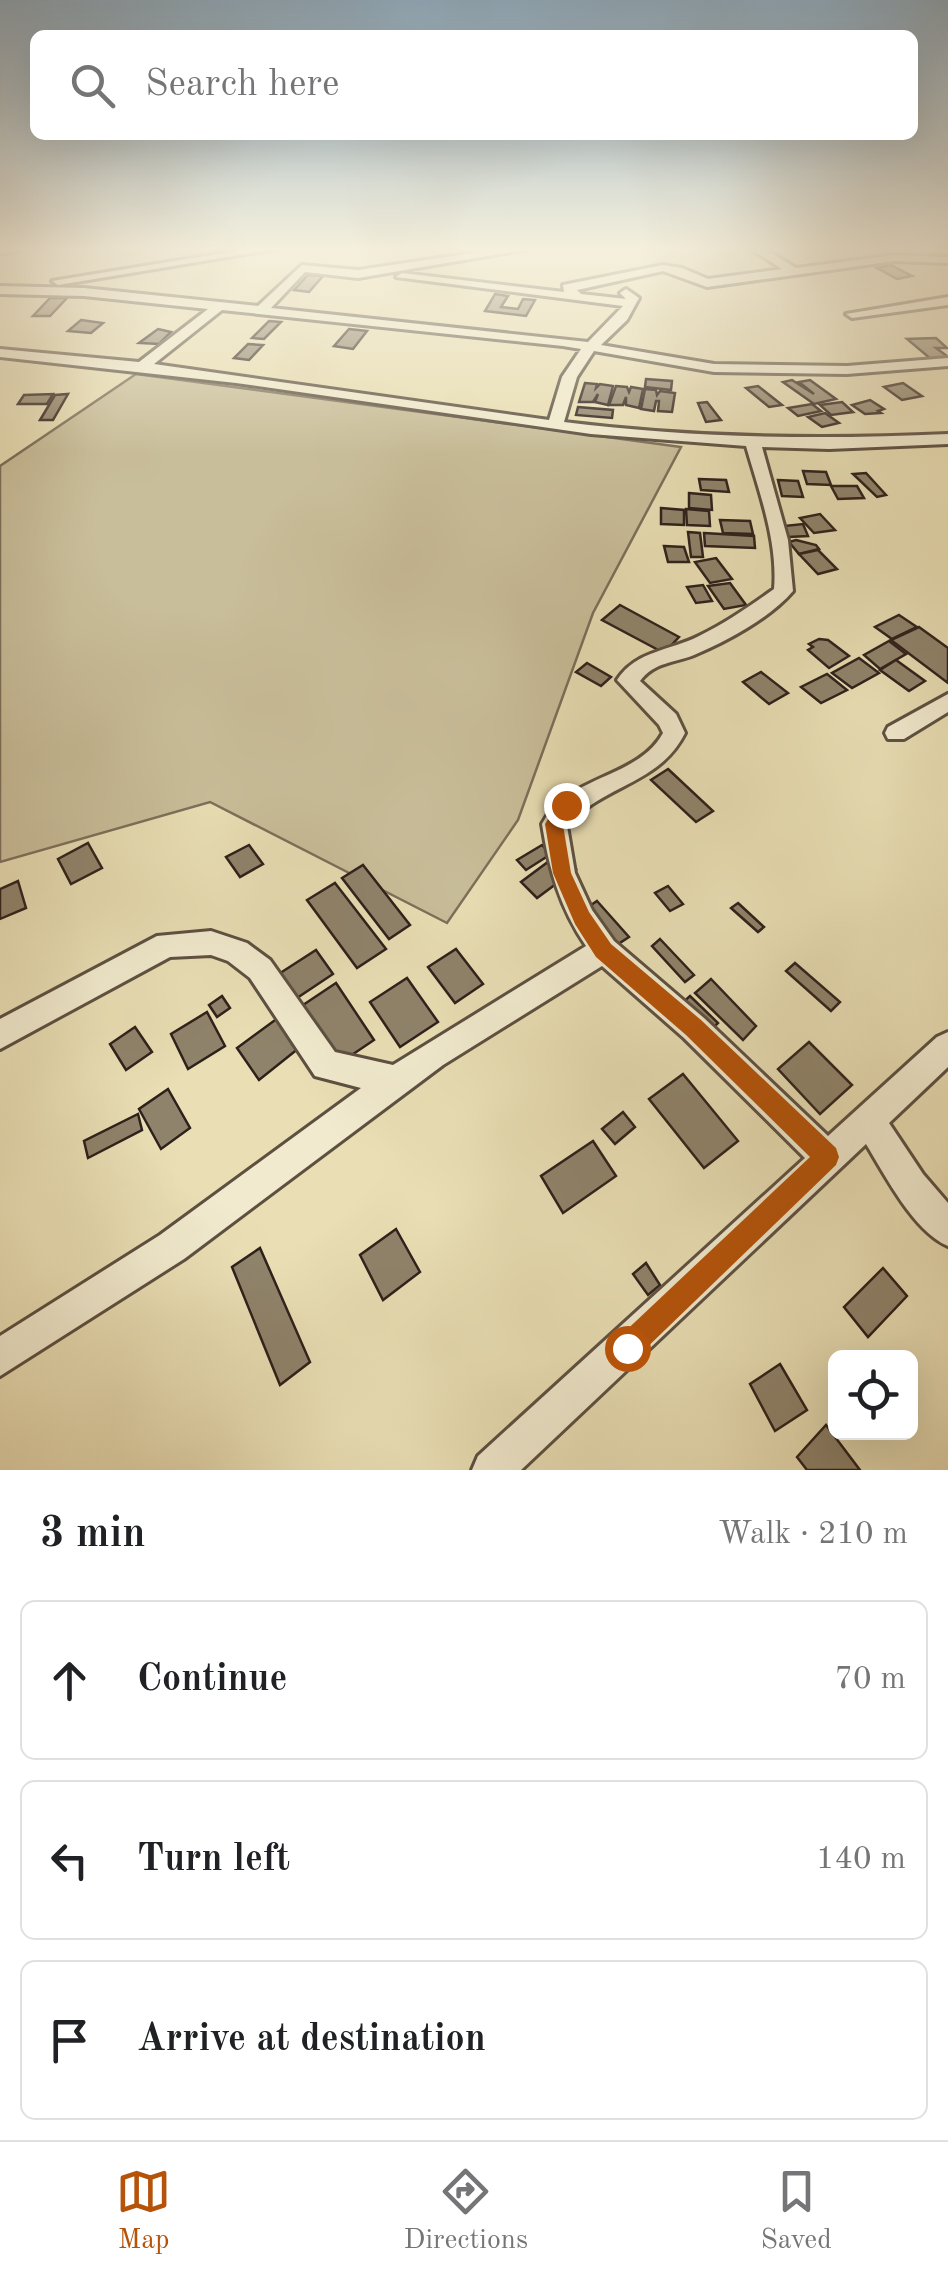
<!DOCTYPE html>
<html lang="en">
<head>
<meta charset="utf-8">
<style>
  :root { --surface:#fff; --page:#f2f2f2; --text:#202124; --muted:#757577; --line:#e0e0e0; --accent:#b45309 }
  body { margin:0; font-family:"Old Standard TT",serif; background:var(--page); color:var(--text) }
  .controls { position:absolute; right:30px; bottom:30px; display:grid; overflow:hidden; border-radius:15px; box-shadow:0 10px 40px #0002 }
  .controls button { width:90px; height:90px; display:grid; place-items:center; padding:0; border:0; border-bottom:2px solid var(--line); background:var(--surface); color:var(--text); font:50px sans-serif }
  .stop { position:absolute; width:30px; height:30px; margin:-22px; border:8px solid #b45309; border-radius:50%; background:#fff }
  .stop.end { background:#b45309; border-color:#fff; box-shadow:0 2px 10px #0008 }
  .list { margin:0; padding:0; list-style:none }
  h2 { display:flex; justify-content:space-between; align-items:center; height:130px; margin:0; padding:0 40px; font-size:42px }
  h2 small { font-size:32px; font-weight:400; color:var(--muted) }
  .list li { display:grid; grid-template-columns:65px 1fr auto; gap:30px; align-items:center; box-sizing:border-box; height:160px; margin:0 20px 20px; padding:0 20px; border:2px solid var(--line); border-radius:15px }
  .list b { display:block; font-size:38px; white-space:nowrap }
  .list em { font-size:32px; font-style:normal; color:var(--muted) }
  .icon { flex:none; width:55px; height:55px; fill:none; stroke:currentColor; stroke-width:2; stroke-linecap:round; stroke-linejoin:round }
  .map { position:relative; flex:none; width:948px; height:1470px; overflow:hidden }
  .search { position:absolute; background:var(--surface); box-shadow:0 10px 40px #0002; left:30px; right:30px; top:30px; height:110px; display:flex; align-items:center; gap:25px; box-sizing:border-box; padding:0 35px; border-radius:15px; color:var(--muted); font-size:38px }
  .sheet { height:670px; background:var(--surface) }
  nav { display:flex; justify-content:space-around; align-items:center; box-sizing:border-box; height:140px; border-top:2px solid var(--line); background:var(--surface); font-size:28px; color:var(--muted) }
  nav a { display:grid; justify-items:center; gap:5px }
  nav .on { color:var(--accent) }
  .map>svg:first-child { display:block }
</style>
</head>
<body>
<div class="map">
<svg width="948" height="1470" viewBox="0 0 948 1470">
  <rect width="100%" height="100%" fill="#e9deb4"/>
  <filter id="stains"><feTurbulence type="fractalNoise" baseFrequency=".002" numOctaves="4"/><feColorMatrix values="0 0 0 0 .2 0 0 0 0 .09 0 0 0 0 .02 0 0 0 .5 -.17"/></filter>
  <radialGradient id="worn" r=".72"><stop offset=".6" stop-color="#630" stop-opacity="0"/><stop offset="1" stop-color="#630" stop-opacity=".3"/></radialGradient>
  <path fill="#c9be9a" stroke="#7c6f5a" stroke-width="2.5" d="M136,374L681,447L593,613L518,820L447,923L210,802L0,862V466Z"/>
  <g fill="#8f836b" stroke="#2e201b" stroke-width="2.5">
    <path d="M891,265L912,276L897,279L877,268Z"/>
    <path d="M308,275L323,276L309,292L294,290Z"/>
    <path d="M495,294L508,296L501,307L518,309L523,299L535,300L526,316L485,311Z"/>
    <path d="M50,298H67L50,316H33Z"/>
    <path d="M81,320L103,323L91,333L68,331Z"/>
    <path d="M269,321L281,322L264,339L252,338Z"/>
    <path d="M158,329L171,332L159,344L139,343Z"/>
    <path d="M349,329L367,331L353,349L334,346Z"/>
    <path d="M936,338L947,348H936L947,356L941,359L932,360L907,339Z"/>
    <path d="M248,344L263,345L249,360L234,358Z"/>
    <path d="M646,379L672,381L671,390L645,387Z"/>
    <path d="M792,380L814,394L799,382L810,380L836,399L814,404L783,382Z"/>
    <path d="M585,383L597,384L596,388L600,384L613,386L608,405L595,402L598,394L593,402H579Z"/>
    <path d="M903,383L922,396L902,400L884,387Z"/>
    <path d="M616,386L627,387L629,392L631,387L643,389L639,408L626,405V397L623,405H609Z"/>
    <path d="M758,386L782,405L769,407L746,388Z"/>
    <path d="M645,389L656,390L657,395L660,391L675,393L672,412L658,411L659,401H656L654,411L641,409Z"/>
    <path d="M53,394L47,404H18L24,395Z"/>
    <path d="M68,394L53,420H40L55,395Z"/>
    <path d="M870,400L884,409L878,411L881,413L865,414L852,405Z"/>
    <path d="M707,402L721,420L706,422L698,403Z"/>
    <path d="M842,402L853,412L831,415L820,405Z"/>
    <path d="M812,404L821,411L798,416L788,408Z"/>
    <path d="M578,407L613,410L612,418L576,415Z"/>
    <path d="M825,413L839,423L822,427L808,417Z"/>
    <path d="M803,471L826,472L831,485L807,484Z"/>
    <path d="M866,473L886,495L877,497L853,474Z"/>
    <path d="M699,479L726,480L729,492L701,490Z"/>
    <path d="M778,480L798,481L803,497L782,496Z"/>
    <path d="M831,486H857L864,498L838,499Z"/>
    <path d="M689,493L711,495L712,510L689,508Z"/>
    <path d="M661,508L684,510V525L661,524Z"/>
    <path d="M686,509L709,511L710,526L687,525Z"/>
    <path d="M820,514L835,530L814,533L800,518Z"/>
    <path d="M720,520L750,521L753,534L723,533Z"/>
    <path d="M803,524L808,536L788,537L784,526Z"/>
    <path d="M688,532L700,533L703,557H691Z"/>
    <path d="M704,533L754,536L755,548L705,546Z"/>
    <path d="M796,540L816,545L819,549L799,554L789,542Z"/>
    <path d="M664,546L684,547L689,562H668Z"/>
    <path d="M818,550L837,569L818,574L799,554Z"/>
    <path d="M716,558L732,579L710,583L695,562Z"/>
    <path d="M730,583L746,605L724,609L708,586Z"/>
    <path d="M703,585L712,601L696,603L687,587Z"/>
    <path d="M620,605L679,637L664,653L602,620Z"/>
    <path d="M899,615L917,627L892,639L875,627Z"/>
    <path d="M919,627L948,648V683L891,640Z"/>
    <path d="M819,639L828,640L849,656L829,668L808,650L813,647L809,644Z"/>
    <path d="M889,641L906,654L880,669L864,655Z"/>
    <path d="M859,658L879,673L852,688L832,673Z"/>
    <path d="M896,660L925,681L909,691L880,670Z"/>
    <path d="M587,663L611,677L601,686L576,672Z"/>
    <path d="M761,672L788,693L769,704L743,682Z"/>
    <path d="M827,674L847,690L821,703L801,687Z"/>
    <path d="M668,769L713,811L696,822L651,780Z"/>
    <path d="M88,843L102,868L71,884L58,859Z"/>
    <path d="M249,845L263,864L240,877L226,857Z"/>
    <path d="M542,845L551,854L526,870L517,860Z"/>
    <path d="M560,853L576,869L537,898L521,882Z"/>
    <path d="M363,865L410,925L389,939L342,878Z"/>
    <path d="M18,881L26,908L0,919V889Z"/>
    <path d="M335,883L386,949L357,968L307,900Z"/>
    <path d="M668,886L683,904L670,911L655,893Z"/>
    <path d="M597,901L629,937L609,950L578,914Z"/>
    <path d="M738,903L764,927L758,932L731,908Z"/>
    <path d="M660,939L694,975L685,982L652,946Z"/>
    <path d="M456,949L483,984L455,1003L428,967Z"/>
    <path d="M316,950L333,974L291,1002L274,977Z"/>
    <path d="M795,963L840,1002L831,1011L786,971Z"/>
    <path d="M407,978L438,1022L400,1047L370,1002Z"/>
    <path d="M711,979L756,1026L743,1040L695,993Z"/>
    <path d="M336,983L374,1040L331,1069L294,1011Z"/>
    <path d="M222,996L230,1008L217,1017L209,1005Z"/>
    <path d="M690,996L718,1023L708,1033L680,1005Z"/>
    <path d="M207,1012L225,1046L188,1069L171,1034Z"/>
    <path d="M282,1015L304,1044L259,1080L237,1048Z"/>
    <path d="M135,1027L152,1052L126,1070L110,1044Z"/>
    <path d="M809,1042L852,1085L820,1114L778,1069Z"/>
    <path d="M683,1074L738,1141L704,1168L649,1099Z"/>
    <path d="M168,1089L190,1128L161,1149L139,1109Z"/>
    <path d="M623,1112L635,1127L615,1144L602,1129Z"/>
    <path d="M138,1114L142,1130L88,1158L84,1141Z"/>
    <path d="M593,1141L616,1176L563,1213L541,1176Z"/>
    <path d="M396,1229L420,1272L383,1300L360,1255Z"/>
    <path d="M260,1248L310,1362L280,1385L232,1267Z"/>
    <path d="M646,1263L660,1285L648,1295L633,1274Z"/>
    <path d="M883,1268L907,1296L868,1337L844,1307Z"/>
    <path d="M780,1364L807,1410L775,1431L750,1384Z"/>
    <path d="M826,1425L860,1470H807L797,1457Z"/>
  </g>
  <g fill="none" stroke-linecap="round" stroke-linejoin="round">
    <defs>
      <g id="minor">
        <path d="M32,247L0,254V248Z"/>
        <path d="M260,247H288L58,285L52,281Z"/>
        <path d="M514,247H540L358,278L305,272L271,308L588,342L623,306L396,277L402,273L564,292L563,285L663,265L682,268L708,279L782,269L748,247H762L796,268L895,255L948,257V263L895,261L707,287L663,271L577,290L581,294L626,299L620,293L626,289L639,298L627,320L601,345L714,364L847,366L948,358V366L847,374L714,372L594,351L577,377L564,422C692,438 819,440 948,434V444L829,449L762,447L788,540L793,591C770,618 727,641 694,655C674,663 654,662 640,681L676,714L685,733C659,785 603,784 567,826L575,873L592,910L614,941L704,1018L828,1136L937,1037L948,1032V1067L889,1123L923,1174L948,1203V1246C914,1232 885,1175 866,1144L521,1470H472L478,1456L805,1158L684,1038L602,966L443,1065L184,1259L0,1376V1336L160,1235L361,1088L315,1076L250,978L228,961L211,955L170,957L0,1049V1019L157,936L211,931L247,943L270,960L335,1052L393,1065L586,946C560,908 549,869 542,824C567,775 638,779 663,733L659,725L617,680C637,650 670,651 699,636C726,623 750,606 774,589C778,542 759,491 746,446L591,434L236,383L0,357V349L139,362L208,309L84,296L0,294V286L84,288L258,306L302,265L358,270ZM222,310L563,346L581,349L562,377L549,420L154,364Z"/>
        <path d="M948,297V305L852,318L846,314Z"/>
        <path d="M948,694V712L904,739H888L885,733L888,727Z"/>
      </g>
    </defs>
    <use href="#minor" stroke="#5d5041" stroke-width="6"/>
    <use href="#minor" fill="#f1eace" fill-rule="evenodd"/>
  </g>
  <linearGradient id="sky" x2="0" y2="1"><stop stop-color="#8fabbe"/><stop offset="0.55" stop-color="#f5f0dd"/><stop offset="1" stop-color="#f5f0dd" stop-opacity="0"/></linearGradient>
  <rect width="948" height="453" fill="url(#sky)"/>
  <path fill="#b45309" d="M566,798L575,805L563,825L571,873L589,912L611,944L701,1020L836,1148L839,1157L836,1165L636,1358L627,1362L617,1358L613,1348L617,1339L810,1157L686,1035L596,957L575,924L553,873L545,824L560,800Z"/>
  <rect width="100%" height="100%" filter="url(#stains)"/>
  <rect width="100%" height="100%" fill="url(#worn)"/>
</svg>
<div class="controls">
<button><svg class="icon" aria-label="locate" viewBox="0 0 24 24"><circle cx="12" cy="12" r="6"/><path d="M12 2v4M12 18v4M2 12h4M18 12h4"/></svg></button>
</div>
<div class="stop" style="left:627px;top:1348px"></div>
<div class="stop end" style="left:566px;top:805px"></div>
<div class="search"><svg class="icon" aria-label="search" viewBox="0 0 24 24"><circle cx="10" cy="10" r="6"/><path d="M15 15l6 6"/></svg>Search here</div>
</div>
<section class="sheet">
<h2>3 min<small>Walk · 210 m</small></h2>
<ul class="list">
<li><svg class="icon" aria-label="ahead" viewBox="0 0 24 24"><path d="M12 20V5M6 11l6-6 6 6"/></svg><div><b>Continue</b></div><em>70 m</em></li>
<li><svg class="icon" aria-label="left" viewBox="0 0 24 24"><path d="M17 20v-9H6M10 6l-5 5 5 5"/></svg><div><b>Turn left</b></div><em>140 m</em></li>
<li><svg class="icon" aria-label="arrive" viewBox="0 0 24 24"><path d="M6 21V4h12l-3 4 3 4H6"/></svg><div><b>Arrive at destination</b></div></li>
</ul>
</section>
<nav>
<a class="on"><svg class="icon" aria-label="map" viewBox="0 0 24 24"><path d="M3 6l6-2 6 2 6-2v14l-6 2-6-2-6 2zM9 4v14M15 6v14"/></svg>Map</a>
<a><svg class="icon" aria-label="directions" viewBox="0 0 24 24"><path d="M12 3l9 9-9 9-9-9zM9 14v-3h6M13 9l2 2-2 2"/></svg>Directions</a>
<a><svg class="icon" aria-label="saved" viewBox="0 0 24 24"><path d="M7 4h10v16l-5-4-5 4z"/></svg>Saved</a>
</nav>
</body>
</html>
